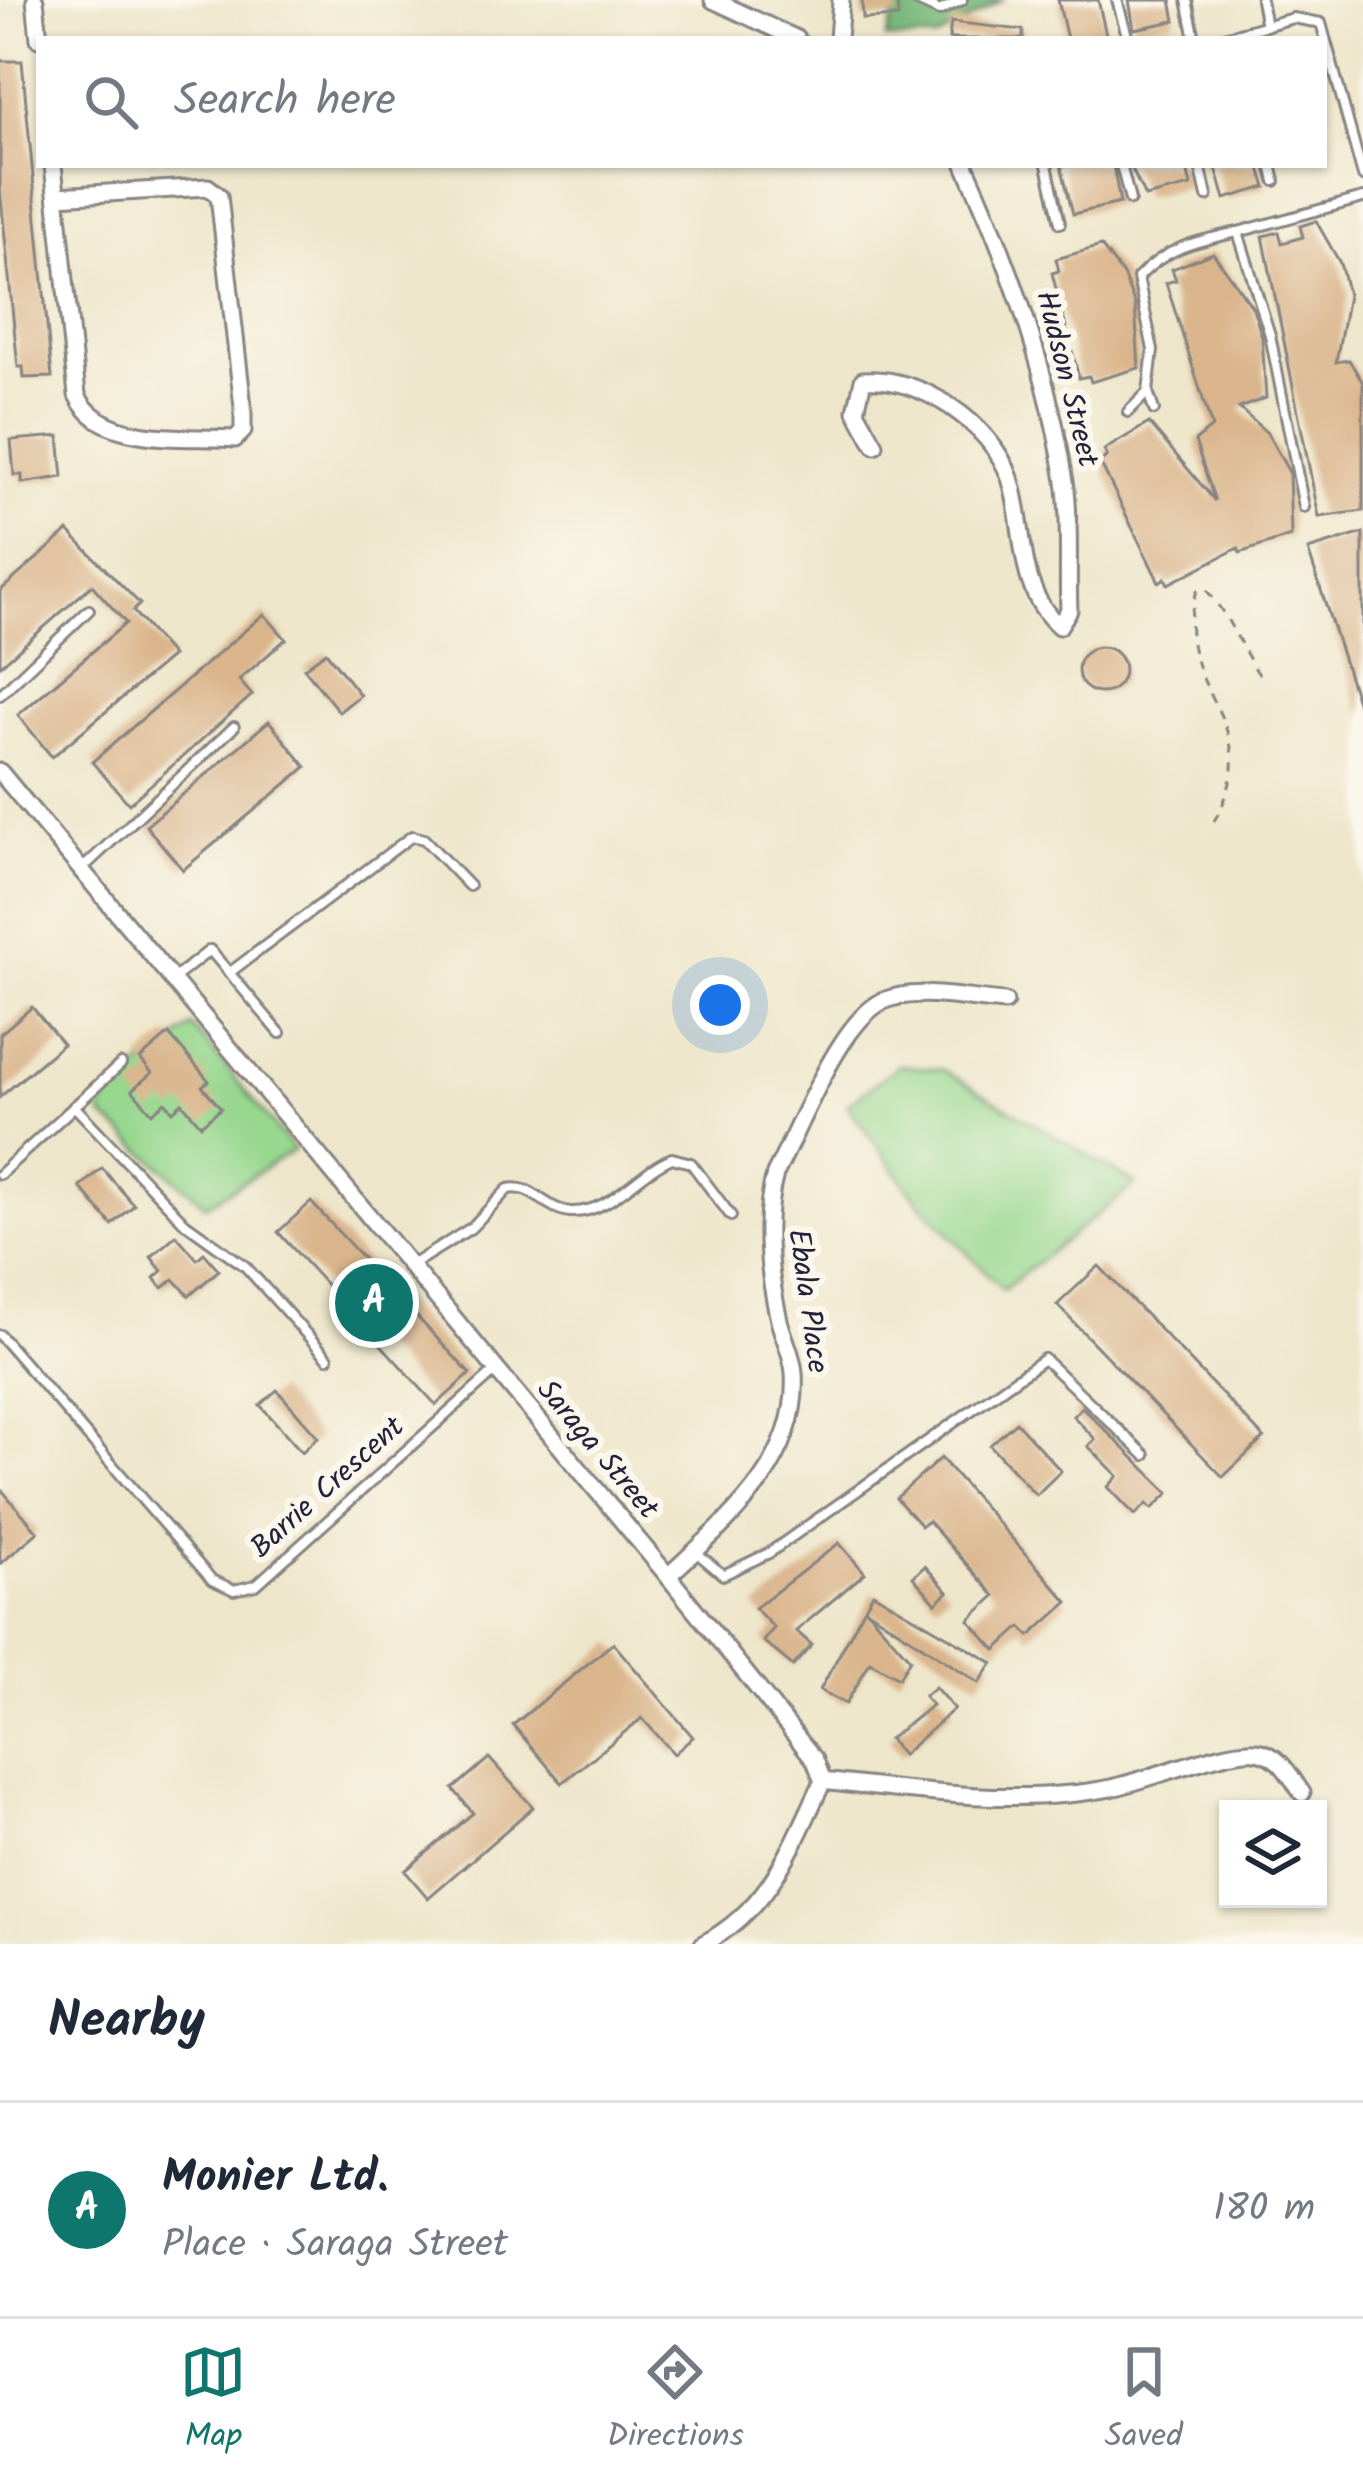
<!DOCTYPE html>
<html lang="en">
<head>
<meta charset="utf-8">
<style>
  :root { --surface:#fff; --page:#f2f2f3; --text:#1f2937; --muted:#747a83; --line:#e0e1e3; --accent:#0f766e }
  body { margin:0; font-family:Kalam,sans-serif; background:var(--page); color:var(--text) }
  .controls { position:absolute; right:36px; bottom:36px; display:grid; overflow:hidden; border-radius:0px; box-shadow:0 3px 9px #0004 }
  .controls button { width:108px; height:108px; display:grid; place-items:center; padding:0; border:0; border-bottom:3px solid var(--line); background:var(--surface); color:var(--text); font:60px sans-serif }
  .you { position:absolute; left:720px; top:1005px; width:42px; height:42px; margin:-30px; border:9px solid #fff; border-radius:50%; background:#1a73e8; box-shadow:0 0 0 18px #1a73e833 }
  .badge { display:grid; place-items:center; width:78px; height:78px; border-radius:50%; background:var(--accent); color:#fff; font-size:39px; font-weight:700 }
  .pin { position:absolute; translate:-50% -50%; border:6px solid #fff; box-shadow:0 3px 12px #0006 }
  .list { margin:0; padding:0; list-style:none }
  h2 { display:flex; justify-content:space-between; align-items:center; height:156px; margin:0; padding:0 48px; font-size:51px }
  h2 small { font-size:39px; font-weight:400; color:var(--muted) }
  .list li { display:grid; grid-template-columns:78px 1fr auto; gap:36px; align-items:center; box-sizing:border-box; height:216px; padding:0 48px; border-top:3px solid var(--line) }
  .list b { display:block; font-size:45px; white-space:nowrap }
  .list p { margin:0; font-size:39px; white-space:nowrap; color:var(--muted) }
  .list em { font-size:39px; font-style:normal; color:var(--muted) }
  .icon { flex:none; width:66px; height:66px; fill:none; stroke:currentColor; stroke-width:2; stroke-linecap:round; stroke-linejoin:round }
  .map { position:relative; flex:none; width:1363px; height:1944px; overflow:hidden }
  .search { position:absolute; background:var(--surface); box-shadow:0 3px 9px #0004; left:36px; right:36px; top:36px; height:132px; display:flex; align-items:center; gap:30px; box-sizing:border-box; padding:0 42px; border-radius:0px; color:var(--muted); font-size:45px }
  .sheet { height:372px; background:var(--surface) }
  nav { display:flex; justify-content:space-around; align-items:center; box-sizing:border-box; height:168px; border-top:3px solid var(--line); background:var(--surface); font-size:33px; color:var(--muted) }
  nav a { display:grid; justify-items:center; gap:6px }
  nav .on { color:var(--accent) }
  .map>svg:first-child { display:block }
</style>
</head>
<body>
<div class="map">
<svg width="1363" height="1944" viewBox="0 0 1363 1944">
  <rect width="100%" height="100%" fill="#fbf7ec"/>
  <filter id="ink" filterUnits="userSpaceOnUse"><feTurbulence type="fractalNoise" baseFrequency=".00833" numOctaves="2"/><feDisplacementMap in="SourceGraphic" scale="24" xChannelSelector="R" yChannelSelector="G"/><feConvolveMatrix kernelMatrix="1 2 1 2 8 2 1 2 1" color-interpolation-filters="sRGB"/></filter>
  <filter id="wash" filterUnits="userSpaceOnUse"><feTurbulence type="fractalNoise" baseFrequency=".004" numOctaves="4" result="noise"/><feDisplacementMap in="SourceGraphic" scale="48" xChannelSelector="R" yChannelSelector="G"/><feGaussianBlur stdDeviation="2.7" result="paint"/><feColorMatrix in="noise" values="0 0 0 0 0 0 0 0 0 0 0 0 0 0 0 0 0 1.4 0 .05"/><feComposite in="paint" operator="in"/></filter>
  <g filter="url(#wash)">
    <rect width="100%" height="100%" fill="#eee6ca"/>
    <g fill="#97d78e" stroke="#5c7c64" stroke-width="3">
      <path d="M192,1026L294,1150L206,1205L102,1116L105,1094Z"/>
      <path d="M899,1065L943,1070L1136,1184L1003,1290L918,1201L847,1105Z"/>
    </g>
    <path fill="#79b879" stroke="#4e6d5a" stroke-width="3" d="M898,0H1002L936,39H886Z"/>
    <g id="blocks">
      <g fill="#dab58c">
        <path d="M862,0H897L898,17L863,19Z"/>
        <path d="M1058,0H1098L1107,39H1067Z"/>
        <path d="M1129,0H1171L1175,21L1134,29Z"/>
        <path d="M951,22L1023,30V39H949Z"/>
        <path d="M0,61H22L52,377L24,378L23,367H18L0,188Z"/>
        <path d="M1061,165H1113L1120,203L1073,214Z"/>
        <path d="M1130,165H1186L1191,186L1145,197Z"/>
        <path d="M1215,165H1259L1266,187L1225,199Z"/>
        <path d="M1316,221L1340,263L1348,295L1336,362L1349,360L1363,383V511L1319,517L1263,236L1279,232L1282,243L1303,237L1300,226Z"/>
        <path d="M1101,246L1123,275L1135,305L1139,368L1091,382L1089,376L1079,378L1052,273L1059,271L1056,259Z"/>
        <path d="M1213,253L1253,308L1262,337L1266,398L1239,408L1267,433L1289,472L1291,536L1240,553L1238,548L1168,584L1165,578L1159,582L1100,462L1107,456L1104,450L1149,423L1215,501L1195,441L1212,427L1166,283L1176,280L1172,269Z"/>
        <path d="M59,436L63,477L22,483V475H14L11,440Z"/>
        <path d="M68,531L140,604L133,611L172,656L52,757L18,715L126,623L92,585L0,666V591Z"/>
        <path d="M1363,533V711H1360L1308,550Z"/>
        <path d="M264,614L286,639L239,680L252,695L129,804L92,762Z"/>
        <circle cx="1101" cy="670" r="23"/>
        <path d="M326,652L360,695L339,712L304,668Z"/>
        <path d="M269,721L306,767L183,870L146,826Z"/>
        <path d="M32,1007L63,1044L0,1097V1034Z"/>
        <path d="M169,1034L209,1081L202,1086L221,1108L201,1125L182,1103L173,1111L165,1102L152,1113L132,1090L152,1073L140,1059Z"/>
        <path d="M102,1168L134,1205L112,1225L80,1187Z"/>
        <path d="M311,1202L470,1374L436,1405L278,1232Z"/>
        <path d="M176,1235L197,1259L204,1253L219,1270L189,1296L174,1279L163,1288L154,1278L162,1271L151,1257Z"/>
        <path d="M1099,1266L1264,1438L1223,1477L1057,1305Z"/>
        <path d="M277,1390L318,1437L302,1452L260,1405Z"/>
        <path d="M1082,1407L1169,1493L1152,1509L1147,1504L1135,1515L1108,1487L1118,1476L1088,1446L1095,1439L1073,1416Z"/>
        <path d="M1016,1422L1061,1471L1036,1495L990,1445Z"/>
        <path d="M941,1458L1068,1602L1030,1636L1021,1627L996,1650L969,1620L995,1596L928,1521L921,1526L896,1498Z"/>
        <path d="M0,1488L38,1532L0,1564Z"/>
        <path d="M839,1543L865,1573L796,1631L812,1645L793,1666L763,1641L774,1628L755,1608Z"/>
        <path d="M925,1566L948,1592L936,1603L913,1577Z"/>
        <path d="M873,1593L993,1663L979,1683L866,1609L910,1659L899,1678L870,1662L846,1704L820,1690Z"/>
        <path d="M613,1643L693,1737L674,1754L642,1718L562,1783L513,1725Z"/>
        <path d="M935,1687L954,1709L902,1755L889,1739L932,1705L924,1696Z"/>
        <path d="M489,1758L533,1807L428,1898L405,1871L473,1813L453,1789Z"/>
      </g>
    </g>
  </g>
  <g filter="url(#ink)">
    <use href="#blocks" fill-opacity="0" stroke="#888482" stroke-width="3"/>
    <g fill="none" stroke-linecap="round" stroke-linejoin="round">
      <defs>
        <g id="lane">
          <path d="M915,0L939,11L962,0"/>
          <path d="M1117,0L1128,39"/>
          <path d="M1187,0L1195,39"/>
          <path d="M1261,0L1266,26"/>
          <path d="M1217,39L1293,18L1321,23L1363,176"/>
          <path d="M1047,165L1060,223"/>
          <path d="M1121,165L1130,200"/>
          <path d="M1200,165L1207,196"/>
          <path d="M1271,165L1275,181"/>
          <path d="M1154,410L1148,392L1153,350L1138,278C1166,247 1198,241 1238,232"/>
          <path d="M1128,412L1148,392"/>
          <path d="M1304,507L1270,335L1238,232L1363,198"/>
          <path d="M0,695L89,610"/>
          <path d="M83,868L234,727"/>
          <path d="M229,973L412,836L424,839L469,886"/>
          <path d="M172,980L210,950L280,1033"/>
          <path d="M74,1106L185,1223L245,1266L328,1358"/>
          <path d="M0,1174L121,1064"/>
          <path d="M410,1266L471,1228L508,1189C531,1183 546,1210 570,1212C611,1214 637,1172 672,1158L691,1163L731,1216"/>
          <path d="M0,1335L212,1580L234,1590L256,1585L495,1371"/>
          <path d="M696,1552L723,1575L769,1553L1044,1359L1145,1455"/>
        </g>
        <g id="street">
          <path d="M35,0L39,39"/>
          <path d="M713,0L797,39"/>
          <path d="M838,39L841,0"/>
          <path d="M53,165L77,395C101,447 184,435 235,439L243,431V407L219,196L208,187L57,196"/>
          <path d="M875,445L856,411L863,380C919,375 991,423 1010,478C1027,529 1015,588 1059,626L1069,610C1067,568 1071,523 1065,481C1048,371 1011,266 965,165"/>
          <path d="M0,772L668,1576L815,1760L823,1781C915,1792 1020,1806 1111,1788C1146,1781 1226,1748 1256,1751C1280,1754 1290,1776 1302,1793"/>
          <path d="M668,1576C727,1521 800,1463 794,1373C793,1355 783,1337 779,1320C768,1272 762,1221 775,1174C799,1129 839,1022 883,1001C916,986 969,1000 1005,1002"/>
          <path d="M703,1944C771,1908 792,1846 823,1781"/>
        </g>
      </defs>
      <use href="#lane" stroke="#888482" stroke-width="14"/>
      <use href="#street" stroke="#888482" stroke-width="21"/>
      <path stroke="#888482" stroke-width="3" stroke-dasharray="9 9" stroke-linecap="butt" d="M1214,821C1274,720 1164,688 1197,591L1206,590C1228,614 1241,648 1260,676"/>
      <use href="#lane" stroke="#fff" stroke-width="8"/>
      <use href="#street" stroke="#fff" stroke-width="15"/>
    </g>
  </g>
  <g text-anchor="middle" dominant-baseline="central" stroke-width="12" stroke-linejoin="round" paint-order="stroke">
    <g font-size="30" fill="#22223b" stroke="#fbf7ec">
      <text transform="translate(1066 379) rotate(76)">Hudson Street</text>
      <text transform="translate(807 1301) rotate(82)">Ebala Place</text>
      <text transform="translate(597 1450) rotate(50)">Saraga Street</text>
      <text transform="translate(328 1488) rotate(-42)">Barrie Crescent</text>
    </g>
  </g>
</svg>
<div class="controls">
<button><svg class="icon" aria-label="layers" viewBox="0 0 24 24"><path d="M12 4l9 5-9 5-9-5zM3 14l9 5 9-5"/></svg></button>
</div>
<div class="you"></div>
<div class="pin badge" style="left:374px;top:1303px">A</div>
<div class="search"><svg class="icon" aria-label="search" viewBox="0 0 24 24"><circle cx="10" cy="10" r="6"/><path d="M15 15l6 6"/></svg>Search here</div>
</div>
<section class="sheet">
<h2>Nearby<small></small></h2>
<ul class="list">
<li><span class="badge">A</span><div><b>Monier Ltd.</b><p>Place · Saraga Street</p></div><em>180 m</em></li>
</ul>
</section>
<nav>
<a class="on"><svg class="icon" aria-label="map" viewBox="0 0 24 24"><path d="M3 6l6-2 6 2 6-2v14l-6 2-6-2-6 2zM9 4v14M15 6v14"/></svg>Map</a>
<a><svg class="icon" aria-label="directions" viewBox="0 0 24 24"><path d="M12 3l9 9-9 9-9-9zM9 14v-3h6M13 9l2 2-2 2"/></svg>Directions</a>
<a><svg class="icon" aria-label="saved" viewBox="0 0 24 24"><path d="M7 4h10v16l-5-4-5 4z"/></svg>Saved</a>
</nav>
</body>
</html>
